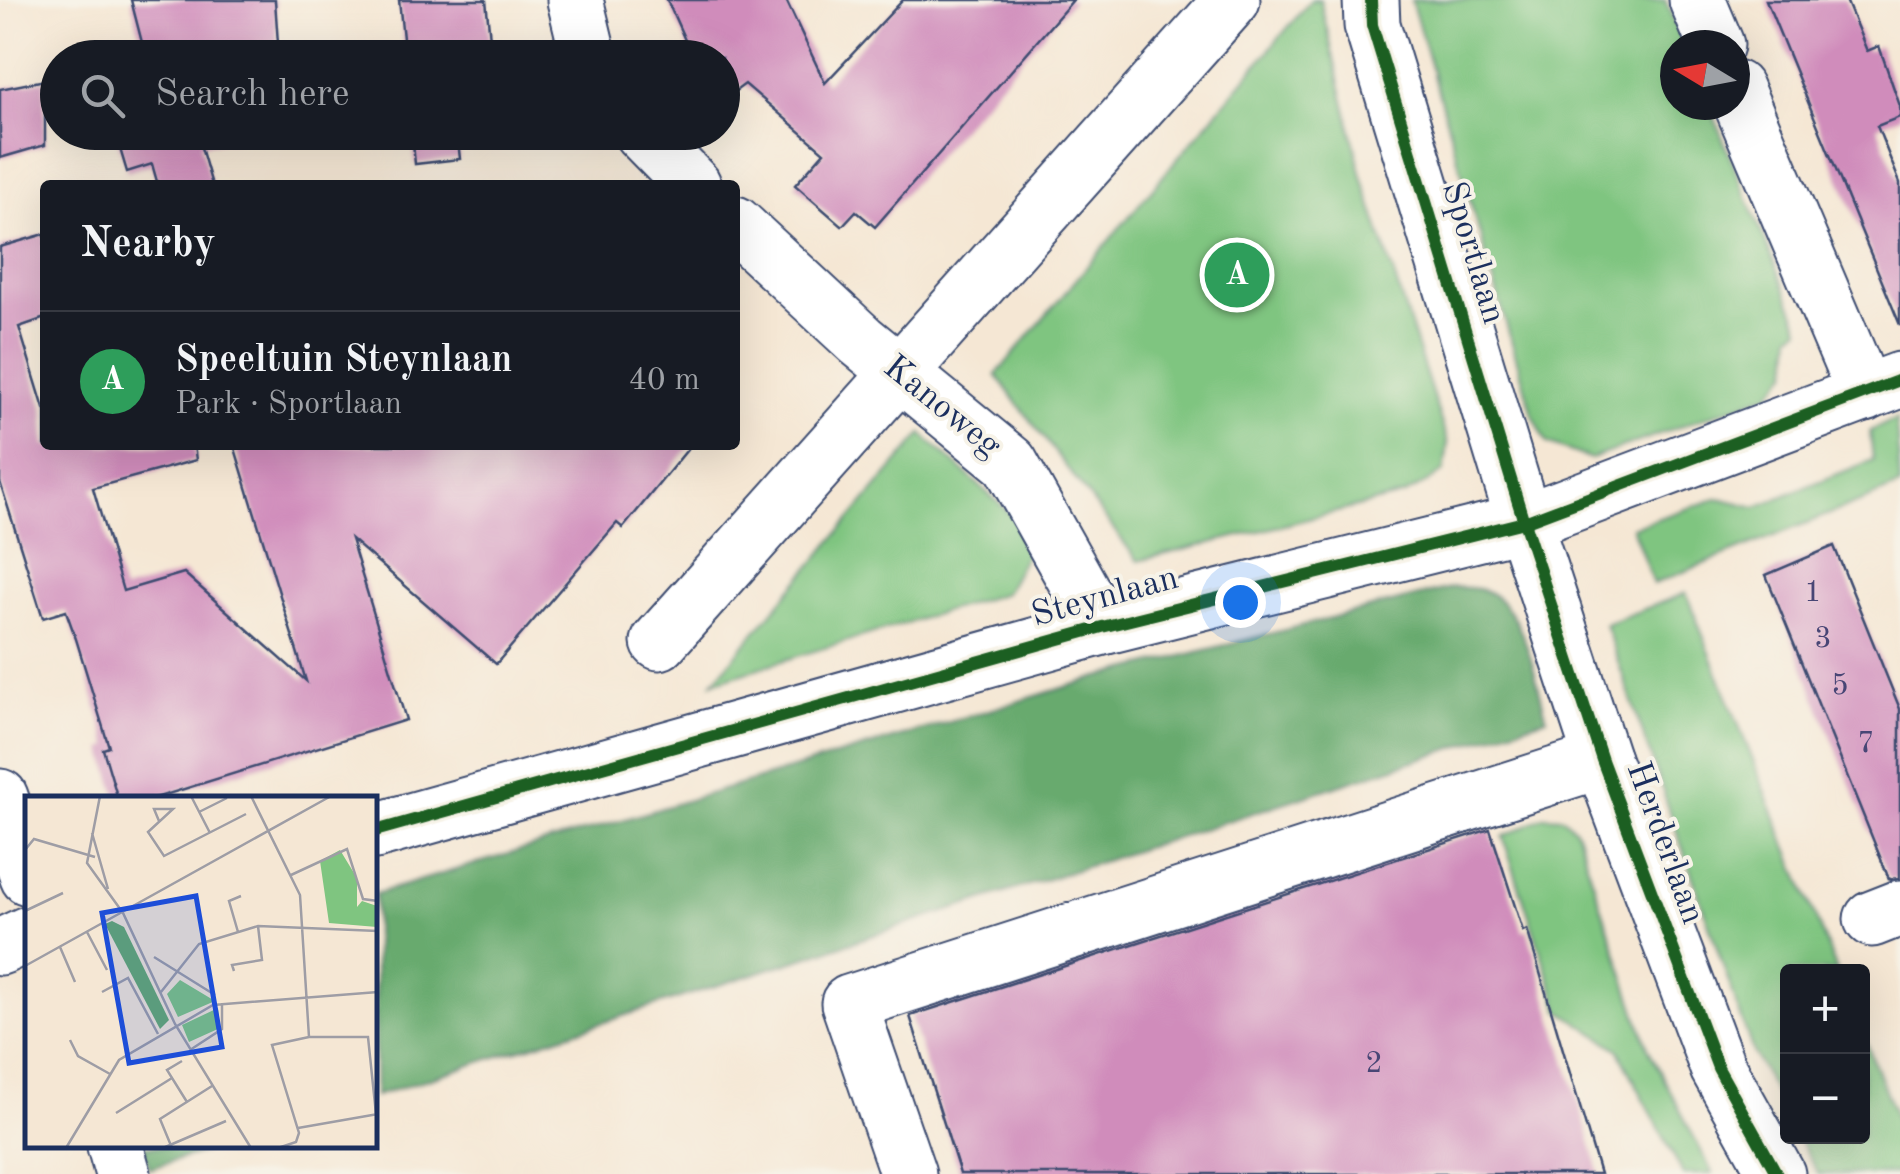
<!DOCTYPE html>
<html lang="en">
<head>
<meta charset="utf-8">
<style>
  :root { --surface:#171b24; --page:#20242c; --text:#f1f3f6; --muted:#9ea1a6; --line:#363941; --accent:#c8321e }
  body { margin:0; font-family:"Old Standard TT",serif; background:var(--page); color:var(--text) }
  .controls { position:absolute; right:30px; bottom:30px; display:grid; overflow:hidden; border-radius:10px; box-shadow:0 10px 40px #0002 }
  .controls button { width:90px; height:90px; display:grid; place-items:center; padding:0; border:0; border-bottom:2px solid var(--line); background:var(--surface); color:var(--text); font:50px sans-serif }
  .compass { position:absolute; left:1660px; top:30px; width:90px; height:90px; border-radius:50%; background:var(--surface); box-shadow:0 10px 40px #0002; rotate:280deg }
  .you { position:absolute; left:1240px; top:602px; width:35px; height:35px; margin:-25px; border:8px solid #fff; border-radius:50%; background:#1a73e8; box-shadow:0 0 0 15px #1a73e833 }
  .badge { display:grid; place-items:center; width:65px; height:65px; border-radius:50%; background:var(--accent); color:#fff; font-size:32px; font-weight:700 }
  .pin { position:absolute; translate:-50% -50%; border:5px solid #fff; box-shadow:0 2px 10px #0006 }
  .list { margin:0; padding:0; list-style:none }
  h2 { display:flex; justify-content:space-between; align-items:center; height:130px; margin:0; padding:0 40px; font-size:42px }
  h2 small { font-size:32px; font-weight:400; color:var(--muted) }
  .list li { display:grid; grid-template-columns:65px 1fr auto; gap:30px; align-items:center; box-sizing:border-box; height:140px; padding:0 40px; border-top:2px solid var(--line) }
  .list b { display:block; font-size:38px; white-space:nowrap }
  .list p { margin:0; font-size:32px; white-space:nowrap; color:var(--muted) }
  .list em { font-size:32px; font-style:normal; color:var(--muted) }
  .icon { flex:none; width:55px; height:55px; fill:none; stroke:currentColor; stroke-width:2; stroke-linecap:round; stroke-linejoin:round }
  .map { position:relative; flex:none; width:1900px; height:1174px; overflow:hidden }
  .search { position:absolute; background:var(--surface); box-shadow:0 10px 40px #0002; left:40px; top:40px; width:700px; height:110px; display:flex; align-items:center; gap:25px; box-sizing:border-box; padding:0 35px; border-radius:55px; color:var(--muted); font-size:38px }
  .panel { position:absolute; background:var(--surface); box-shadow:0 10px 40px #0002; left:40px; top:180px; width:700px; height:270px; border-radius:10px }
  .map>svg:first-child { display:block }
</style>
</head>
<body>
<div class="map">
<svg width="1900" height="1174" viewBox="0 0 1900 1174">
  <rect width="100%" height="100%" fill="#f7f3e8"/>
  <filter id="ink" filterUnits="userSpaceOnUse"><feTurbulence type="fractalNoise" baseFrequency=".01" numOctaves="2"/><feDisplacementMap in="SourceGraphic" scale="20" xChannelSelector="R" yChannelSelector="G"/><feConvolveMatrix kernelMatrix="1 2 1 2 8 2 1 2 1" color-interpolation-filters="sRGB"/></filter>
  <filter id="wash" filterUnits="userSpaceOnUse"><feTurbulence type="fractalNoise" baseFrequency=".0048" numOctaves="4" result="noise"/><feDisplacementMap in="SourceGraphic" scale="40" xChannelSelector="R" yChannelSelector="G"/><feGaussianBlur stdDeviation="2.25" result="paint"/><feColorMatrix in="noise" values="0 0 0 0 0 0 0 0 0 0 0 0 0 0 0 0 0 1.4 0 .05"/><feComposite in="paint" operator="in"/></filter>
  <g filter="url(#wash)">
    <rect width="100%" height="100%" fill="#f5e7d4"/>
    <g fill="#7fc580" stroke="#4d7a6f" stroke-width="2.5">
      <path d="M1311,0H1320L1362,176L1448,443L1444,472L1405,495L1138,561L996,375Z"/>
      <path d="M1411,0H1665L1684,45H1675V105H1709L1801,328L1792,334L1789,371L1769,394L1591,459L1547,443L1533,415Z"/>
      <path d="M1896,419L1900,486L1653,584L1632,527L1719,498L1756,507L1873,460L1870,431Z"/>
      <path d="M922,434L1022,524L1031,545L1005,593L713,682Z"/>
      <path d="M1686,593L1837,971L1788,972L1787,1116L1753,1052L1605,624Z"/>
      <path d="M1545,816L1563,817L1576,830L1648,1048L1713,1174H1683L1618,1049L1560,1010L1503,837Z"/>
      <path d="M1863,1034L1900,1128V1174H1818L1798,1137L1862,1136Z"/>
    </g>
    <g fill="#67aa6e" stroke="#416c66" stroke-width="2.5">
      <path d="M1454,587C1464,588 1477,587 1486,591C1526,609 1535,680 1547,718L375,1096V894L1099,677Z"/>
      <path d="M143,1146L219,1147L149,1169Z"/>
    </g>
    <g id="blocks">
      <g fill="#d08cbb">
        <path d="M131,0H275L279,58H146Z"/>
        <path d="M399,0H486L492,58H405Z"/>
        <path d="M667,0H786L825,83L903,0H1073L875,227L856,211L842,226L795,185L824,152L745,84L726,98L722,58H693Z"/>
        <path d="M1766,0H1846L1867,51L1879,46L1900,106V117L1877,126L1900,183V325Z"/>
        <path d="M45,80V145L0,158V89Z"/>
        <path d="M115,132H282V137L200,144L212,185H158L152,164L127,172Z"/>
        <path d="M412,132H457L460,159L415,164Z"/>
        <path d="M45,234V318L19,327L45,412V445H194L196,460L93,488L123,591L184,573L306,681L234,445H691L623,528L617,523L496,664L351,539L406,720L152,799H118L103,749L109,747L76,639L66,611L43,618L0,482V247Z"/>
        <path d="M1834,546L1900,709V878L1889,879L1766,575Z"/>
        <path d="M1490,829L1523,931L1527,929L1600,1174H960L910,1016Z"/>
      </g>
    </g>
  </g>
  <g filter="url(#ink)">
    <use href="#blocks" fill-opacity="0" stroke="#3c4b70" stroke-width="2.5"/>
    <g fill="none" stroke-linecap="round" stroke-linejoin="round">
      <defs>
        <g id="minor">
          <path d="M575,0L589,58"/>
          <path d="M1371,0L1372,25L1524,522L1602,760L1718,1068L1777,1174"/>
          <path d="M1697,0L1716,45"/>
          <path d="M1735,88L1865,394"/>
          <path d="M641,132L693,185"/>
          <path d="M735,224L861,341L1010,463L1102,627"/>
          <path d="M659,642L1232,0"/>
          <path d="M0,797L28,877"/>
          <path d="M375,831L1102,627L1524,522L1900,380"/>
          <path d="M1872,919L1900,908"/>
          <path d="M0,947L28,934"/>
          <path d="M115,1146L123,1174"/>
          <path d="M908,1174L849,1003L1602,760"/>
        </g>
      </defs>
      <use href="#minor" stroke="#3c4b70" stroke-width="59"/>
      <use href="#minor" stroke="#fff" stroke-width="55"/>
      <defs>
        <g id="cycleway">
          <path d="M1371,0L1372,25L1524,522L1602,760L1718,1068L1777,1174"/>
          <path d="M375,831L1102,627L1524,522L1900,380"/>
        </g>
      </defs>
      <use href="#cycleway" stroke="#f7f3e8" stroke-width="19"/>
      <use href="#cycleway" stroke="#1b5e20" stroke-width="12"/>
    </g>
  </g>
  <g text-anchor="middle" dominant-baseline="central" stroke-width="8" stroke-linejoin="round" paint-order="stroke">
    <g font-size="30" fill="#484675">
      <text x="1813" y="593">1</text>
      <text x="1823" y="639">3</text>
      <text x="1840" y="686">5</text>
      <text x="1866" y="744">7</text>
      <text x="1374" y="1064">2</text>
    </g>
    <g font-size="35" fill="#1b2f5e" stroke="#f7f3e8">
      <text transform="translate(1473 253) rotate(73)">Sportlaan</text>
      <text transform="translate(942 407) rotate(39)">Kanoweg</text>
      <text transform="translate(1105 597) rotate(-15)">Steynlaan</text>
      <text transform="translate(1665 843) rotate(70)">Herderlaan</text>
    </g>
  </g>
  <g transform="translate(25 796)">
    <rect width="352" height="352" fill="#f5e7d4"/>
    <path d="M315,54L332,82V111L337,105L352,110V131L304,127L295,65ZM155,184L190,205L153,221L142,198ZM193,212L195,232L164,246L157,229Z" fill="#7fc580"/>
    <path d="M87,125L99,131L144,224L135,233L80,128Z" fill="#67aa6e"/>
    <path fill="none" stroke="#9e9da5" stroke-width="2.5" d="M75,0L62,67L98,117L150,228L226,352M166,0L185,37M226,0L275,99L284,241H343L351,318M174,16L202,2M134,25L129,13H148L123,36L139,60L221,18M67,37L83,93M0,54L9,43L70,61M266,79L322,53L338,103L353,105M0,115L38,97M62,136L82,174M213,136L204,105L216,100M35,151L50,186M129,161L190,199M0,170L306,0M209,175L207,169L237,164L233,130M77,196L103,182L133,238M136,196L174,148L233,130L353,135M45,244L53,260L85,278M165,254L197,233V207M157,265L142,274L162,306M91,317L147,282M273,332L353,318M41,352L94,264L188,209L353,196M138,352L201,325M147,352L135,323L187,290M253,352L271,346L274,337L247,249L284,241"/>
    <path fill="#1d4ed8" fill-opacity="0.15" stroke="#1d4ed8" stroke-width="5" d="M171,100L197,251L104,267L77,117Z"/>
    <rect width="352" height="352" fill="none" stroke="#1b2f5e" stroke-width="5"/>
  </g>
</svg>
<div class="controls">
<button>+</button>
<button>−</button>
</div>
<svg class="compass" viewBox="-18 -18 36 36"><path d="M0-13l5 13h-10z" fill="#e53935"/><path d="M0 13l5-13h-10z" fill="#9ea1a6"/></svg>
<div class="you"></div>
<div class="pin badge" style="left:1237px;top:275px;background:#2e9e5b">A</div>
<div class="search"><svg class="icon" aria-label="search" viewBox="0 0 24 24"><circle cx="10" cy="10" r="6"/><path d="M15 15l6 6"/></svg>Search here</div>
<section class="panel">
<h2>Nearby<small></small></h2>
<ul class="list">
<li><span class="badge" style="background:#2e9e5b">A</span><div><b>Speeltuin Steynlaan</b><p>Park · Sportlaan</p></div><em>40 m</em></li>
</ul>
</section>
</div>
</body>
</html>
